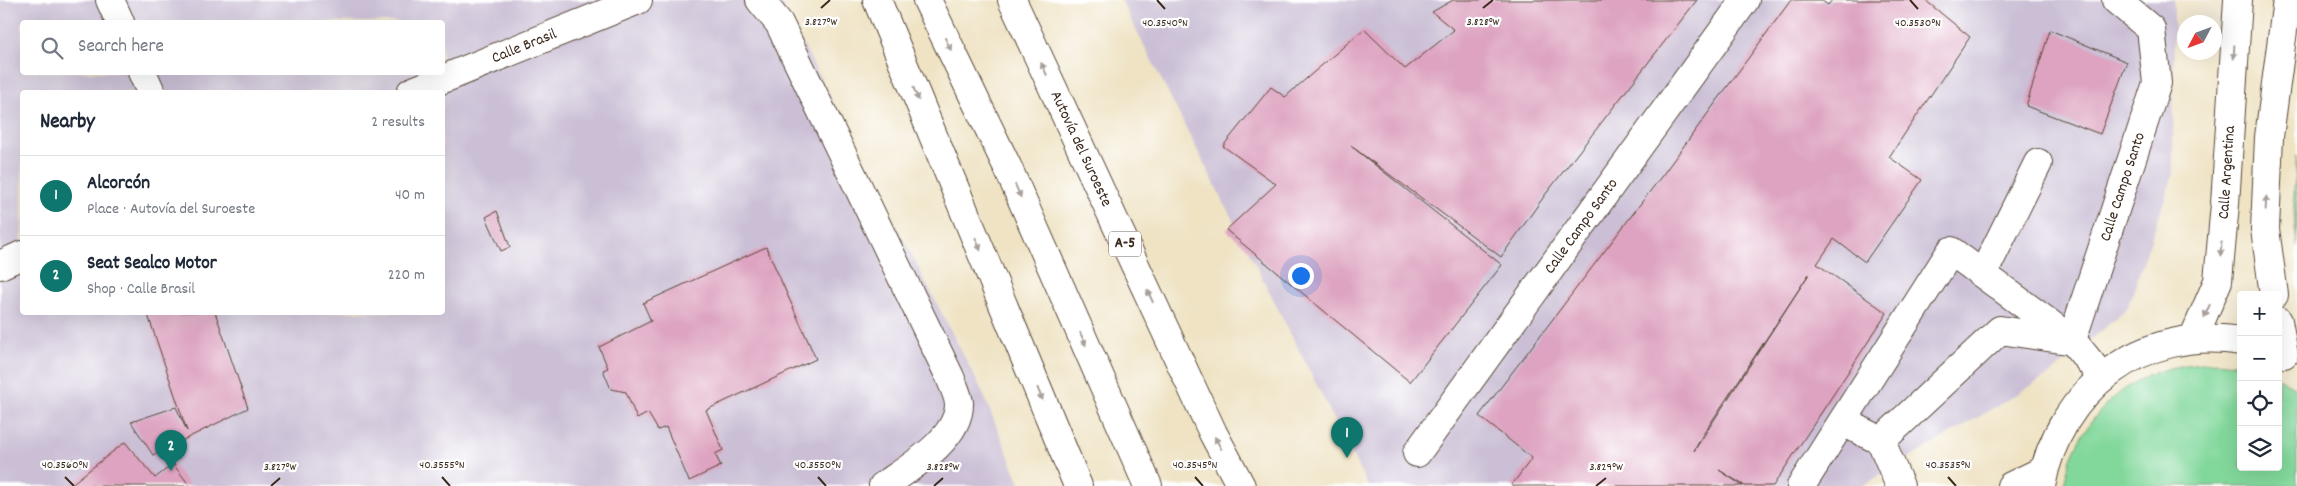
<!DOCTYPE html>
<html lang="en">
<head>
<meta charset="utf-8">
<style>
  :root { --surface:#fff; --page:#f6f6f7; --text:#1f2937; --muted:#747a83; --line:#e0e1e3; --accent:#0f766e }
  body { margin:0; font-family:Dekko,sans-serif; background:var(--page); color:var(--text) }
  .controls { position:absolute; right:15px; bottom:15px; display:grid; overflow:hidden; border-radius:5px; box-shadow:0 5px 20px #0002 }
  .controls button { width:45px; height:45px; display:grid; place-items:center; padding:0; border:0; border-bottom:1px solid var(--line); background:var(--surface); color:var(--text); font:25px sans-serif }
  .compass { position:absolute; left:2177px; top:15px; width:45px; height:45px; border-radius:50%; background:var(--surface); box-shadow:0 5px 20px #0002; rotate:229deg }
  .you { position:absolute; left:1300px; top:275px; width:18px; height:18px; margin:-12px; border:4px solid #fff; border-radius:50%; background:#1a73e8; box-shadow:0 0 0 8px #1a73e833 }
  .badge { display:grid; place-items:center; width:32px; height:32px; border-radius:50%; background:var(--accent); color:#fff; font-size:16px; font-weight:700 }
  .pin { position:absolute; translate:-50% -41px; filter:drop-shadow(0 1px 2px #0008) }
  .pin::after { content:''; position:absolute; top:26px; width:18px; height:15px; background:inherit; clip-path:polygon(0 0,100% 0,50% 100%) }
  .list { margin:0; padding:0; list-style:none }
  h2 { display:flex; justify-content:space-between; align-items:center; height:65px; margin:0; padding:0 20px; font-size:21px }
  h2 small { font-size:16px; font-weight:400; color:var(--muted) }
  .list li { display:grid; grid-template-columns:32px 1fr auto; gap:15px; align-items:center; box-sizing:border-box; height:80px; padding:0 20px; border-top:1px solid var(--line) }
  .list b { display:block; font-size:19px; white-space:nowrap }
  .list p { margin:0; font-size:16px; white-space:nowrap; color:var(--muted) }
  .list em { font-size:16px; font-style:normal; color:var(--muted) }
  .icon { flex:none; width:28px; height:28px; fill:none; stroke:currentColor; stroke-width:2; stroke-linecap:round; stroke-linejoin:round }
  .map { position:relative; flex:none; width:2297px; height:486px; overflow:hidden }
  .search { position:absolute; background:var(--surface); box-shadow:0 5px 20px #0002; left:20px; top:20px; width:425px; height:55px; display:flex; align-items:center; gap:12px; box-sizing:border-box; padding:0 18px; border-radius:5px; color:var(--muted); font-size:19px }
  .panel { position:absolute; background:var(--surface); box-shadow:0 5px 20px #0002; left:20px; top:90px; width:425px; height:225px; border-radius:5px }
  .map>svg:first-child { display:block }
</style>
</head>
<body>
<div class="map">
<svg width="2297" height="486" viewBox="0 0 2297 486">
  <rect width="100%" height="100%" fill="#fff"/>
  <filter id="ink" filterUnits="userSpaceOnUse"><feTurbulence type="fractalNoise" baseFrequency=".02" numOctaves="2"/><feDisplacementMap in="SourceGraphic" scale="10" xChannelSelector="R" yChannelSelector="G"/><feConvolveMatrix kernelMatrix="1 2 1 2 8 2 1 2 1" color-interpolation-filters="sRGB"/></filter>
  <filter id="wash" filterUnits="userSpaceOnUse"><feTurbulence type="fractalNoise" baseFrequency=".0096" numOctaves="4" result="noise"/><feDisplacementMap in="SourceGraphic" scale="20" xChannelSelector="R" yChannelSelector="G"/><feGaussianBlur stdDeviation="1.12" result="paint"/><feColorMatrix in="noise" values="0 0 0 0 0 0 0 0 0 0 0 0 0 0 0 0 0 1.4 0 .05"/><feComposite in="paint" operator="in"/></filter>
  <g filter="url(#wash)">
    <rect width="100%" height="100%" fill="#efe3c4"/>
    <g fill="#cbbfd5" fill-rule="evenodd">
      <path d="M0,0H780L982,391L1021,486H0ZM22,22H442V72H22ZM22,92H442V312H22Z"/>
      <path d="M1121,0H2174L2173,175L2127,309L2051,374L1862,486H1368Z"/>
    </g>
    <g fill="#82d89b" stroke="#5e815c">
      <path d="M2297,156V246C2293,216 2293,187 2297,156Z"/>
      <path d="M2218,362L2241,365V467H2278V378L2297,389V486H2064C2071,436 2110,389 2157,372C2177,365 2197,363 2218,362Z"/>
    </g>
    <g id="blocks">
      <g fill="#dda3c0" fill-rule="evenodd">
        <path d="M1453,0H1697L1545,195L1501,257L1351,146L1502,265L1410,382L1226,230L1276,184L1223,146L1271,87L1285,97L1364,29L1405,69L1454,30L1432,12Z"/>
        <path d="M1791,0H1821L1828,5L1832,0H1925L1970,37L1889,157L1922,180L1865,262L1834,239L1817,264L1887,313L1773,486H1745L1719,470L1743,486H1511L1532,458L1479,416L1664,173ZM1809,274L1694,451L1702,436Z"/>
        <path d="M2050,30L2127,62L2100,134L2026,106Z"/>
        <path d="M497,211L510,247L501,251L486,217Z"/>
        <path d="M766,247L816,359L706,410L723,450L715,454L721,466L689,481L666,427L658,430L648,413L637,419L626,392L611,389L603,370L608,368L599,347L651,321L643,303Z"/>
        <path d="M147,312H215L248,408L153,455L131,422L176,407L187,431Z"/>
        <path d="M125,442L155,478L173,464L190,486H69Z"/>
      </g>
    </g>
  </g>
  <g filter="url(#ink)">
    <use href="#blocks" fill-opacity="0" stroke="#564637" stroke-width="1"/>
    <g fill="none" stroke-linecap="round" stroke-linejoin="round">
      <defs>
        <g id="minor">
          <path d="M110,0L120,22"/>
          <path d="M760,0L779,23L950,377C953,385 958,395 959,403C960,439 909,468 883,486"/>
          <path d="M142,72L151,92"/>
          <path id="s1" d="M411,92L638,0"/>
          <path d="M0,265L22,255"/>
          <path d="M1983,274L2038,163"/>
          <path d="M2274,295L2265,229L2269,137L2287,0"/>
          <path d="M2278,321L2284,354"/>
          <path id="s2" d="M2193,339L2218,281L2225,204L2238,0"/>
          <path id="s3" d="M2102,377L2072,340L2157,83L2151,29L2116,0"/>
          <path d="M1843,422L1881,441L1900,486"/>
          <path d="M1881,441L2000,330L2068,340"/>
          <path id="s4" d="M1417,453L1745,0"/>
          <path d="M1801,486L1951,251L2072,340"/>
          <path d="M2011,486L2044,470"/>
          <path d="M2041,486C2059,389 2142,325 2241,341"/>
        </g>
        <g id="highway">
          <path d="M877,0L1078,486"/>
          <path d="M927,0L1007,166L1148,486"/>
          <path id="s5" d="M1012,0L1213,433L1241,486"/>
        </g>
      </defs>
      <use href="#minor" stroke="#564637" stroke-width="30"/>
      <use href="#highway" stroke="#564637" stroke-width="30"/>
      <use href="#minor" stroke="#fff" stroke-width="28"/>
      <use href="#highway" stroke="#fff" stroke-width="28"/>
    </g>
    <defs><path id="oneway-solid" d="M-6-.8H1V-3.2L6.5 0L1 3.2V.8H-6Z" transform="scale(1.25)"/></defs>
    <g fill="#a79f9a">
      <use href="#oneway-solid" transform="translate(948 44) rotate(64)"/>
      <use href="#oneway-solid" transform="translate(2234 52) rotate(93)"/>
      <use href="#oneway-solid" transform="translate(1044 69) rotate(-115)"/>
      <use href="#oneway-solid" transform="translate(916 94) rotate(68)"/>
      <use href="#oneway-solid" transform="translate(1018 191) rotate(66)"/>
      <use href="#oneway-solid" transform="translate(2266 203) rotate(-87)"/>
      <use href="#oneway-solid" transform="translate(978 244) rotate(68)"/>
      <use href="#oneway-solid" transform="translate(2221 249) rotate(95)"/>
      <use href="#oneway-solid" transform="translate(1150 296) rotate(-115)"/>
      <use href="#oneway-solid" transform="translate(2207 311) rotate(114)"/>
      <use href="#oneway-solid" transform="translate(1083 339) rotate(66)"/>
      <use href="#oneway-solid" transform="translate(1040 394) rotate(68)"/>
      <use href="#oneway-solid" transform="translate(1218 443) rotate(-118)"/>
    </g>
  </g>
  <path fill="none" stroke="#3b2a1e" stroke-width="2" d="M1157,0L1165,9M1910,0L1918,9M821,8L830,0M1483,8L1493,0M65,477L74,486M442,477L450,486M818,477L826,486M1195,477L1203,486M1948,477L1956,486M271,486L280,478M934,486L943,478M1596,486L1606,478"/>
  <g text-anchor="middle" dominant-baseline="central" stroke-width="4.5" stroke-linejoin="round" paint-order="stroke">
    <rect fill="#fff" stroke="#766a62" stroke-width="1" x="1109" y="231.5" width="32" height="25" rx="4"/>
    <g font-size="15" font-weight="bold" fill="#3b2a1e">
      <text x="1125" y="244">A-5</text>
    </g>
    <g font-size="16" fill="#3b2a1e" stroke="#fff">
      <text stroke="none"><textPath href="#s1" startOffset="122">Calle Brasil</textPath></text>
      <text stroke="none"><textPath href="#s5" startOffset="164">Autovía del Suroeste</textPath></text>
      <text stroke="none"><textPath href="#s2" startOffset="172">Calle Argentina</textPath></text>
      <text stroke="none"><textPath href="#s3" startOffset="209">Calle Campo Santo</textPath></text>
      <text stroke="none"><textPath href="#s4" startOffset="280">Calle Campo Santo</textPath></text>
    </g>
  </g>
  <g font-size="12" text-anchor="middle" fill="#3b2a1e" stroke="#fff" stroke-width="4.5" stroke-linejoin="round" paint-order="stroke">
    <text x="821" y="25">3.827°W</text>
    <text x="1483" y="25">3.828°W</text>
    <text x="1918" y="26">40.3530°N</text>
    <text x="1165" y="26">40.3540°N</text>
    <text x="65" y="468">40.3560°N</text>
    <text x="442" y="468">40.3555°N</text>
    <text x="818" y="468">40.3550°N</text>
    <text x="1195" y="468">40.3545°N</text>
    <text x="1948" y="468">40.3535°N</text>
    <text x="280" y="470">3.827°W</text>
    <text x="943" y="470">3.828°W</text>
    <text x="1606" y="470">3.829°W</text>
  </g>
</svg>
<div class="controls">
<button>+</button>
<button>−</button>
<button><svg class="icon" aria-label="locate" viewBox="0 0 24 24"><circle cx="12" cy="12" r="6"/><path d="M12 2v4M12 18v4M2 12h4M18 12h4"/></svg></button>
<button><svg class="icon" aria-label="layers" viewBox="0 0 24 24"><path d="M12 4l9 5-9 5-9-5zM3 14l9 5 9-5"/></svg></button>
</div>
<svg class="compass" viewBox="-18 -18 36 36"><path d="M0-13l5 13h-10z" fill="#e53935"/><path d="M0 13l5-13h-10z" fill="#747a83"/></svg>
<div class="you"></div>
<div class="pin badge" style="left:1347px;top:458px">1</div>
<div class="pin badge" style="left:171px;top:471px">2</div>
<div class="search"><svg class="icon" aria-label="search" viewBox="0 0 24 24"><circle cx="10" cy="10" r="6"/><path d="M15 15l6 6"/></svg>Search here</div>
<section class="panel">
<h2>Nearby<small>2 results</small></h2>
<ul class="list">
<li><span class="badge">1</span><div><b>Alcorcón</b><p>Place · Autovía del Suroeste</p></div><em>40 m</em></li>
<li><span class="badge">2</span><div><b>Seat Sealco Motor</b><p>Shop · Calle Brasil</p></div><em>220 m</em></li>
</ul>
</section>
</div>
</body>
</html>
